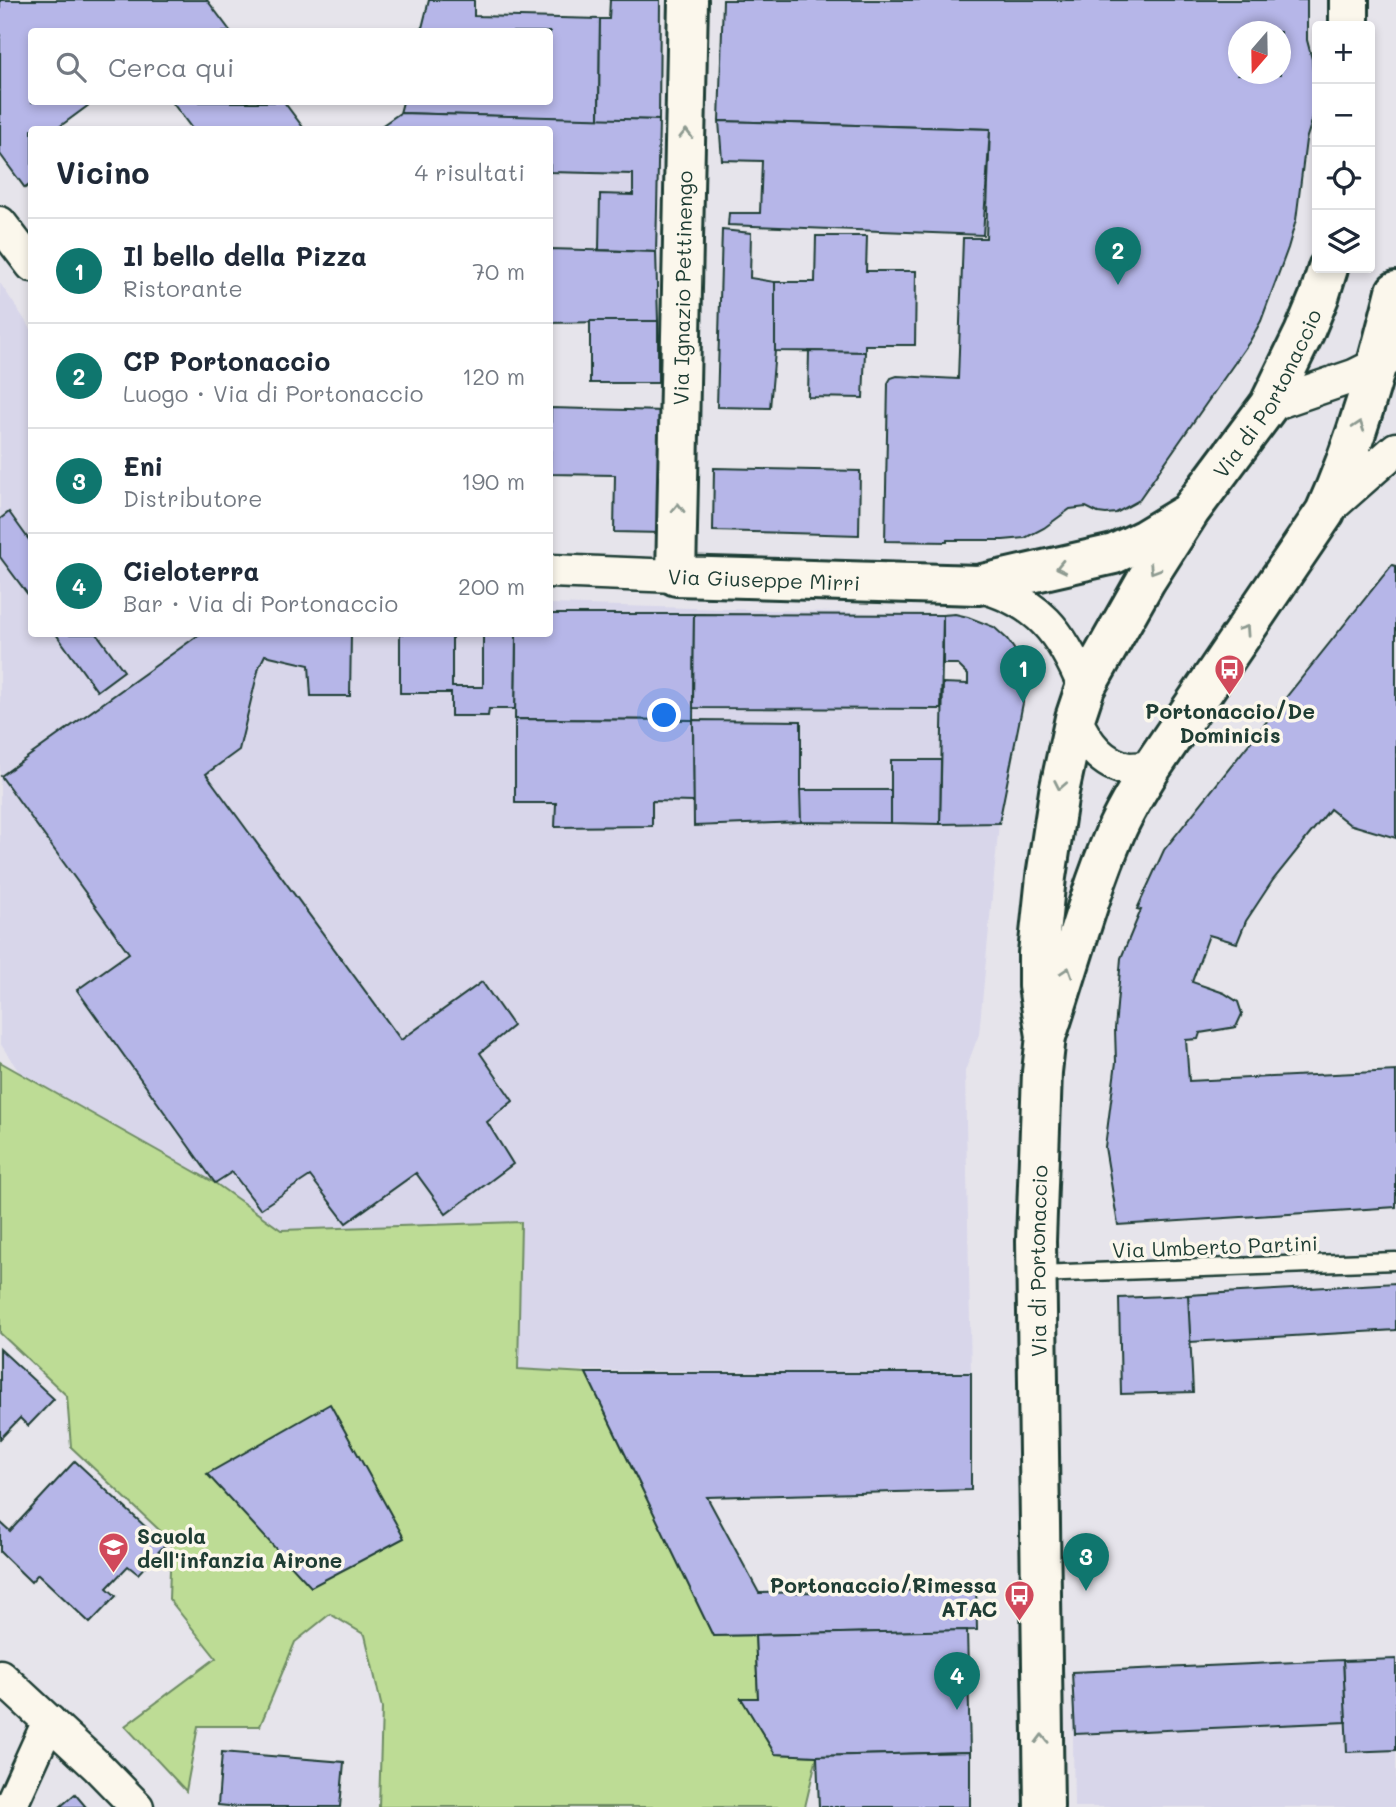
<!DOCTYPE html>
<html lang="it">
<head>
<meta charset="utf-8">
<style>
  :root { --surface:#fff; --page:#f2f2f3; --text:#1f2937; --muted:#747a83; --line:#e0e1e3; --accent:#0f766e }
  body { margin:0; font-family:Mali,sans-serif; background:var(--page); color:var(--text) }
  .controls { position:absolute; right:21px; top:21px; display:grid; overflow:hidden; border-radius:7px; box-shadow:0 4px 10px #0003 }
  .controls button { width:63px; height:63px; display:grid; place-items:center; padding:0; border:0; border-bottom:2px solid var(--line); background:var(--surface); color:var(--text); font:35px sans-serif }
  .compass { position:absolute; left:1228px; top:21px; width:63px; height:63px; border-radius:50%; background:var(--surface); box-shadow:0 4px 10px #0003; rotate:200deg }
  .you { position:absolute; left:665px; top:716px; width:24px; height:24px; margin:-18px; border:5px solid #fff; border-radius:50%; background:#1a73e8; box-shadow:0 0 0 10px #1a73e833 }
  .badge { display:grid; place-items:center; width:46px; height:46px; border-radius:50%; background:var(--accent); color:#fff; font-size:23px; font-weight:700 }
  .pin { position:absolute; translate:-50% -58px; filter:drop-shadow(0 2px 4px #0008) }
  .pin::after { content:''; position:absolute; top:37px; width:24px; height:21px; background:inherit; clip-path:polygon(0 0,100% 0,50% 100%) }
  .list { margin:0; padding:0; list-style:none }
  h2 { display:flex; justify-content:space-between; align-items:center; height:91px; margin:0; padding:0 28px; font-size:30px }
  h2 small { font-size:23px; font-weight:400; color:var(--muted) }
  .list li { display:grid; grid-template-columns:46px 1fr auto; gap:21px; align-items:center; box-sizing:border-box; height:105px; padding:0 28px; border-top:2px solid var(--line) }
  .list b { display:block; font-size:26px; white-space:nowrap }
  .list p { margin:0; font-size:23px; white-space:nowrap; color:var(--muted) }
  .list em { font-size:23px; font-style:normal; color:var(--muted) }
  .icon { flex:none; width:38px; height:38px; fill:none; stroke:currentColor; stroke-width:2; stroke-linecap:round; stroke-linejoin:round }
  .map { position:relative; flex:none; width:1396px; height:1807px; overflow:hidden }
  .search { position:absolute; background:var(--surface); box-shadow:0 4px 10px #0003; left:28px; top:28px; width:525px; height:77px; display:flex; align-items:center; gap:18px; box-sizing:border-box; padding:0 24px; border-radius:7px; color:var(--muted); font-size:26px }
  .panel { position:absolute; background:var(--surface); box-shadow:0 4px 10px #0003; left:28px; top:126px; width:525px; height:511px; border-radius:7px }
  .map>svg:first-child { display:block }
</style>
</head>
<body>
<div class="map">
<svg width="1396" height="1807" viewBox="0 0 1396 1807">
  <rect width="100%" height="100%" fill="#e6e4eb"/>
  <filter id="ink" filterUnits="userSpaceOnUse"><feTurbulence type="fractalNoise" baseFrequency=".0143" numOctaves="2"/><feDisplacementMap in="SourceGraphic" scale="14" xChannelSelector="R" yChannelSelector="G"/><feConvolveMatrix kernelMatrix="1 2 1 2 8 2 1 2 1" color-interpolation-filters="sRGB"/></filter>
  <g filter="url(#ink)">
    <g fill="#d8d6ea">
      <path d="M400,113L659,120L658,321L550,323V130H377Z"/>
      <path d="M0,283L31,329L32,634H550V604L943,615L940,823H999L979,1034L965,1071L971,1373L518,1370L519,1222L281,1230L215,1183L19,1072L0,1043Z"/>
      <path d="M1396,1657V1807H1074L1072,1672Z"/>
    </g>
    <path fill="#bddc95" stroke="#6e8c64" stroke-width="2" d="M0,1062L215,1183L281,1230L521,1222L518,1369L586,1373L713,1636L755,1635L758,1698L742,1699L775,1754L817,1756L805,1807H379L382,1708L365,1635L330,1614L295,1642L260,1726H198L186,1791L125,1726L216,1658L169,1599L171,1541L71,1447L67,1396L0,1333Z"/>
    <g fill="#b6b6e8" stroke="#1f3d34" stroke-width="2" fill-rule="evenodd">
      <path d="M0,0H207L231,32H32V102H93L55,130H32V183L25,188L0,154Z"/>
      <path d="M429,0H474V16L600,19L599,119L400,113L403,102H550V32H421Z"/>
      <path d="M610,0H660L659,120L599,119L600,19H609Z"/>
      <path d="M723,0H1307V40L1312,59L1315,97L1312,121L1306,140L1296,220L1288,248L1261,321L1250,341L1138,501L1116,513L1106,514L1098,513L1086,507L1070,509L1044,528L1025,538L1003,540H947V542L885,541L888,383L891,378L897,376L958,379L963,238H986L990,129L719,121ZM1238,32H1280V74H1238Z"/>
      <path d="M172,102H284L305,130H193Z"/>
      <path d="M400,113L659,120L656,252L599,250L600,194L633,195V174L550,172V130L377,129Z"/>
      <path d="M719,121L990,129L983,235L728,225L729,213H760L762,161L722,160Z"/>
      <path d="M722,230L751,233L750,278L775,282V351L770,408L717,407Z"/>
      <path d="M816,236H867L866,271H916L915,345H865V352L775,351V282H815Z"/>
      <path d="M550,249L656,252L658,321L550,323Z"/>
      <rect x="590" y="321" width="68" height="62"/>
      <path d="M809,351L865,352L863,398L808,397Z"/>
      <path d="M551,408L664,411L662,533L614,532L615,475L550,474Z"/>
      <path d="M714,468L860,471L859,535L713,531Z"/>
      <path d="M9,512L32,544V600L0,557V519Z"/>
      <path d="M1392,565L1396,566V838L1349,824L1330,809L1273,880L1246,921L1237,943L1209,935L1192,982L1224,993L1238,1002L1242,1014L1236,1027L1200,1033L1198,1039L1186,1040L1189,1081L1396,1071V1207L1118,1225L1105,1147L1116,1062L1115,1029L1121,958L1141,910L1137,909L1164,850Z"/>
      <path d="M550,614H694L693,720L515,719L516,634H550Z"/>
      <path d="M694,614L943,615L941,709L693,708Z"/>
      <path d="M955,614L968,617L994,627L1007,639L1014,649L1024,676L1023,703L999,823L940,824L943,683L968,684V675L957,664H943V615Z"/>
      <path d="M56,634H97L124,671L97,691Z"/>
      <path d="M200,634H351L350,696H311L309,665L265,655L259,667L239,750L206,774L401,1040L482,982L513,1026L480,1053L513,1101L487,1122L513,1164L446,1214L416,1173L346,1223L310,1176L260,1209L232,1172L215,1183L77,990L129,953L1,776Z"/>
      <path d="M400,634H452V687H483V634H516L515,709H489L488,716H451V693H400Z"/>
      <path d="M515,719L693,720L694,802L652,801V826L555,827L556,803H515Z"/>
      <path d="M693,720L801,721V822L694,826Z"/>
      <path d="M891,760H941L940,824L891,823Z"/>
      <path d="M800,790H891V823L801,822Z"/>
      <path d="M1396,1283V1330L1190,1342L1188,1295Z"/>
      <path d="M1188,1295L1193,1392L1121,1394L1119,1298Z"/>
      <path d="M0,1349L54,1399L28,1426L20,1418L0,1439Z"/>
      <path d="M586,1373H971V1490L707,1497L759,1593L944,1590L945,1581H976L977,1630L713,1636Z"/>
      <path d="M330,1404L404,1538L311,1587L207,1474Z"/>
      <path d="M75,1461L165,1545L138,1574L128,1566L107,1588L116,1596L90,1623L38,1574L31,1582L0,1552V1522L10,1531Z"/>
      <path d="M967,1630L970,1752L817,1756L775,1754L741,1698H758L755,1635Z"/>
      <path d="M1396,1659V1750L1347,1752L1343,1661Z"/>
      <path d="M1343,1660L1346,1722L1075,1734L1072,1672Z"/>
      <path d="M222,1752L344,1762L340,1807H239L218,1805Z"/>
      <path d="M970,1752V1807H819L817,1756Z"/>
      <path d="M75,1794L86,1807H60Z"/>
    </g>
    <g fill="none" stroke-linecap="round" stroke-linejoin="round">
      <defs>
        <path id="lane" d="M1036,1274L1396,1261"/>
        <g id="street">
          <path d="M0,223L32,265"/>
          <path d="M1269,405L1354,376L1392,357"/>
          <path d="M1326,511L1396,449"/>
          <path d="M550,571L676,576"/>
          <path d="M978,585C1039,601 1062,633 1085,688"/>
          <path d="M1075,718C1085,741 1102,765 1129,769C1136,769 1144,768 1152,767"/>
          <path d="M0,1676L98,1767L137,1807"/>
          <path d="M10,1807L49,1721"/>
        </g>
        <g id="secondary">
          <path d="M688,0L676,576L978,585L1114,554L1145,539L1183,516"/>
          <path d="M1349,26V0"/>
          <path d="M1048,1031C1070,965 1088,897 1115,833C1125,810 1138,789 1152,767L1325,512C1357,441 1377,367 1396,291"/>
          <path id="s1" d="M1044,1807L1036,1241L1042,1072L1046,1036L1038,986V953L1046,877L1059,792L1075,718L1085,688L1146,580L1190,511L1269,405L1304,333L1319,297L1328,268"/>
        </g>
      </defs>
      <use href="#lane" stroke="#1f3d34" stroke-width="21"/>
      <use href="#street" stroke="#1f3d34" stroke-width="37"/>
      <use href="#secondary" stroke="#1f3d34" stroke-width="44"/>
      <use href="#lane" stroke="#fbf7ec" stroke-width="16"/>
      <use href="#street" stroke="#fbf7ec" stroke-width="32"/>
      <use href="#secondary" stroke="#fbf7ec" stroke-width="38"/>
    </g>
    <defs><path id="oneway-chevron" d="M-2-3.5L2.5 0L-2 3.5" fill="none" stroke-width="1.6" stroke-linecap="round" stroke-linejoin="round" transform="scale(1.75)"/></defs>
    <g stroke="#8d9a90">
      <use href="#oneway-chevron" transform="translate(686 134) rotate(-89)"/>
      <use href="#oneway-chevron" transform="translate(1359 426) rotate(-72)"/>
      <use href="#oneway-chevron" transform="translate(678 508) rotate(-89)"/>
      <use href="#oneway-chevron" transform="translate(1061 567) rotate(167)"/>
      <use href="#oneway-chevron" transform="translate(1154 569) rotate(122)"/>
      <use href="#oneway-chevron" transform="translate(1245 630) rotate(-56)"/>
      <use href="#oneway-chevron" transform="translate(1060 785) rotate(101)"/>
      <use href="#oneway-chevron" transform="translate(1067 972) rotate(-72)"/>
      <use href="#oneway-chevron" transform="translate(1042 1739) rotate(-91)"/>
    </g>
  </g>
  <defs>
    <symbol id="bus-pin" viewBox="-11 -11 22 30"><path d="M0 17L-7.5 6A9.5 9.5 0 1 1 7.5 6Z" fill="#d1495b" stroke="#fbf7ec"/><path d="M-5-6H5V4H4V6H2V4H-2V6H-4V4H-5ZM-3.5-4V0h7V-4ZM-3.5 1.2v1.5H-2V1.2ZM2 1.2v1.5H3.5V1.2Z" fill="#fff"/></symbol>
    <symbol id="school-pin" viewBox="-11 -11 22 30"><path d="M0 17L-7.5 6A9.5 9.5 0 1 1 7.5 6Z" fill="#d1495b" stroke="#fbf7ec"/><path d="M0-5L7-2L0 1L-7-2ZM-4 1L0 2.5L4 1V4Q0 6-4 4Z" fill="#fff"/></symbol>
  </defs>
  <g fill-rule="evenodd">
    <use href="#bus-pin" x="1212" y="652" width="35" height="47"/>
    <use href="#school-pin" x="96" y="1530" width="35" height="47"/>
    <use href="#bus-pin" x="1002" y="1578" width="35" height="47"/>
  </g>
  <g text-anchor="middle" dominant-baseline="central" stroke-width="7" stroke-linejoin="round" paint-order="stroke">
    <g font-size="21" fill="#1f3d34" stroke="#fbf7ec">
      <text transform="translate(682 288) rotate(-89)">Via Ignazio Pettinengo</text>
      <text stroke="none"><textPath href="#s1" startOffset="1472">Via di Portonaccio</textPath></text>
      <text transform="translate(764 579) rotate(2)">Via Giuseppe Mirri</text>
      <text transform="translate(1215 1246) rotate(-2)">Via Umberto Partini</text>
      <text stroke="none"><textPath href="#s1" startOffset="546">Via di Portonaccio</textPath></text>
    </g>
    <g font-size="21" font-weight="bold" fill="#1f3d34" stroke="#fbf7ec">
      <text x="1230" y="710">Portonaccio/De<tspan x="1230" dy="24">Dominicis</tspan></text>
      <text x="137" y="1535" text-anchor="start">Scuola<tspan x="137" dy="24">dell'infanzia Airone</tspan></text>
      <text x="997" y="1584" text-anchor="end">Portonaccio/Rimessa<tspan x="997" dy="24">ATAC</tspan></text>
    </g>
  </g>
</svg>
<div class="controls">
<button>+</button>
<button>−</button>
<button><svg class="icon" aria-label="locate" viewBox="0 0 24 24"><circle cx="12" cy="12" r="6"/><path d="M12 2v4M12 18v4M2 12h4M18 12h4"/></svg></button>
<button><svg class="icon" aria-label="layers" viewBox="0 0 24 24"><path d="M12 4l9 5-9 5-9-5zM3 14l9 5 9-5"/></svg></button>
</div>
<svg class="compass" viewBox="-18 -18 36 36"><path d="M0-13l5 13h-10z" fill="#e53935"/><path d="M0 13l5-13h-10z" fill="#747a83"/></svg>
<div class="you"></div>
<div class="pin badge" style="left:1023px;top:703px">1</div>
<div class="pin badge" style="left:1118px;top:285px">2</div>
<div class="pin badge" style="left:1086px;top:1591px">3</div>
<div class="pin badge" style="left:957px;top:1710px">4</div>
<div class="search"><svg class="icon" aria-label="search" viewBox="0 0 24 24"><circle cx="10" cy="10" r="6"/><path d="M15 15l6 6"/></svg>Cerca qui</div>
<section class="panel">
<h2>Vicino<small>4 risultati</small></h2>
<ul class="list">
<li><span class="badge">1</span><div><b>Il bello della Pizza</b><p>Ristorante</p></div><em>70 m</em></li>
<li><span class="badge">2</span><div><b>CP Portonaccio</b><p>Luogo · Via di Portonaccio</p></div><em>120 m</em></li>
<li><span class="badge">3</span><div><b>Eni</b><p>Distributore</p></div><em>190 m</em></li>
<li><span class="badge">4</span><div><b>Cieloterra</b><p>Bar · Via di Portonaccio</p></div><em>200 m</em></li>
</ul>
</section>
</div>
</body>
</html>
